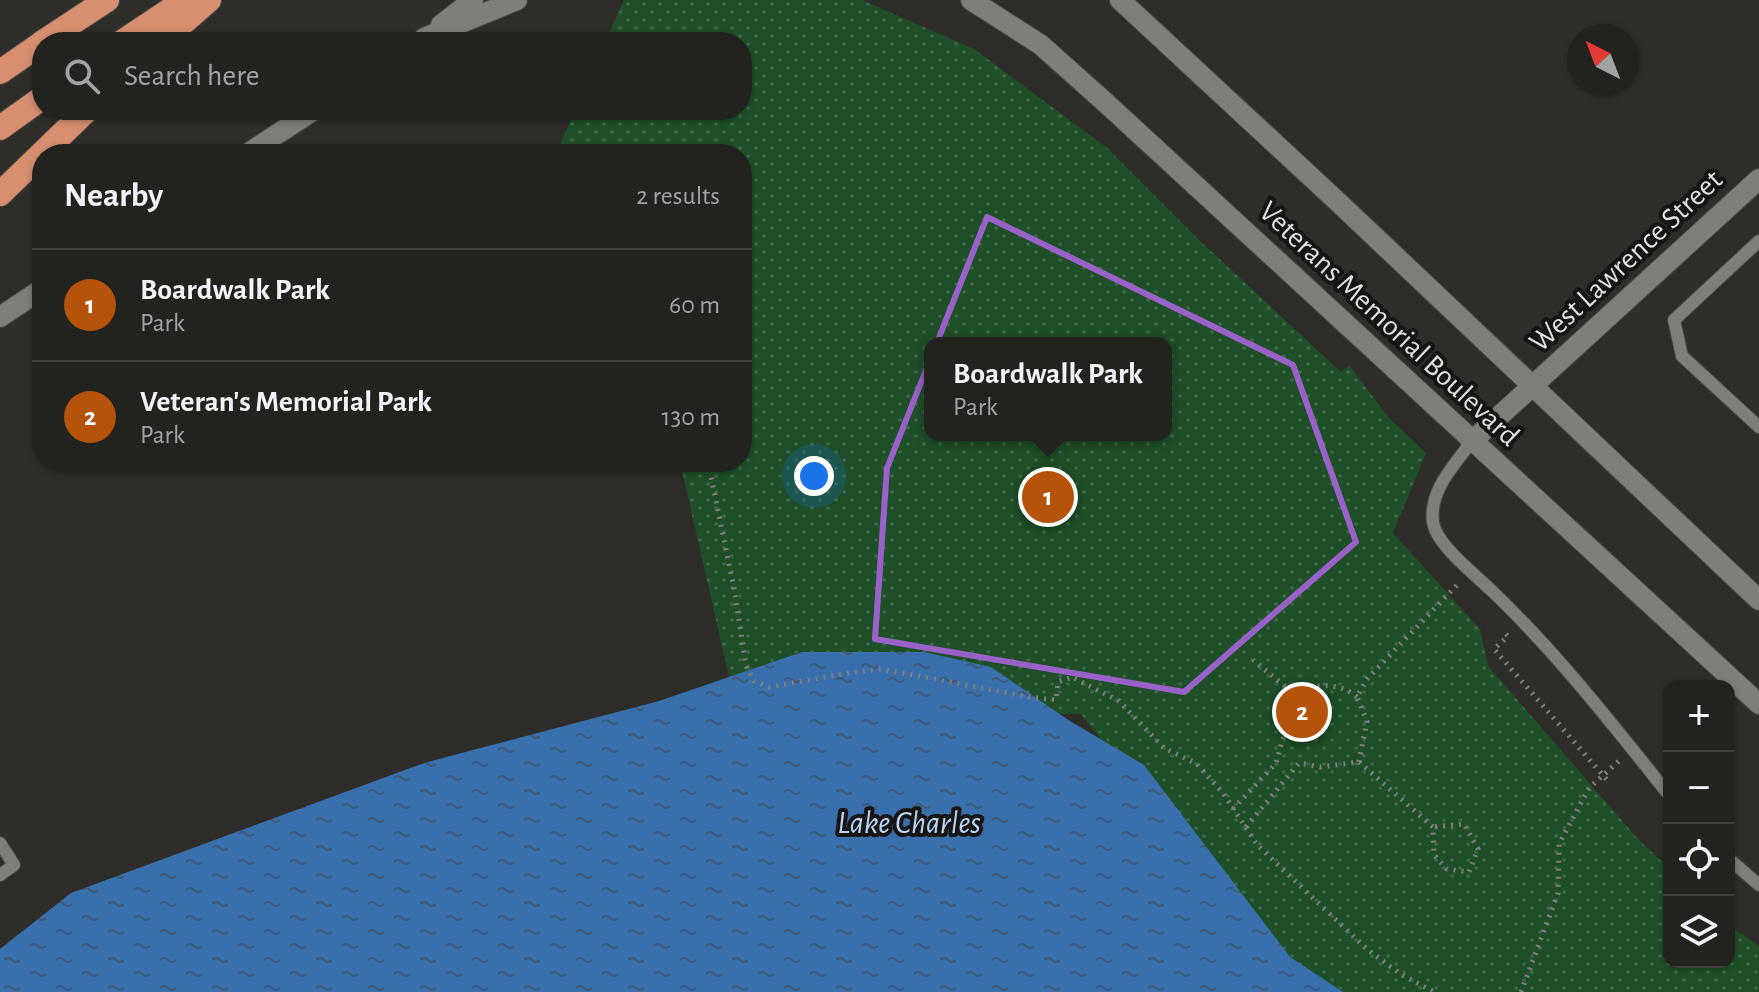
<!DOCTYPE html>
<html lang="en">
<head>
<meta charset="utf-8">
<style>
  :root { --surface:#22221f; --page:#2a2a28; --text:#f1f3f6; --muted:#a2a4a4; --line:#3f3f3d; --accent:#b45309 }
  body { margin:0; font-family:"Alegreya Sans",sans-serif; background:var(--page); color:var(--text) }
  .controls { position:absolute; right:24px; bottom:24px; display:grid; overflow:hidden; border-radius:16px; box-shadow:0 2px 6px #0004 }
  .controls button { width:72px; height:72px; display:grid; place-items:center; padding:0; border:0; border-bottom:2px solid var(--line); background:var(--surface); color:var(--text); font:40px sans-serif }
  .compass { position:absolute; left:1567px; top:24px; width:72px; height:72px; border-radius:50%; background:var(--surface); box-shadow:0 2px 6px #0004; rotate:318deg }
  .you { position:absolute; left:814px; top:476px; width:28px; height:28px; margin:-20px; border:6px solid #fff; border-radius:50%; background:#1a73e8; box-shadow:0 0 0 12px #1a73e833 }
  .badge { display:grid; place-items:center; width:52px; height:52px; border-radius:50%; background:var(--accent); color:#fff; font-size:26px; font-weight:700 }
  .pin { position:absolute; translate:-50% -50%; border:4px solid #fff; box-shadow:0 2px 8px #0006 }
  .popup { position:absolute; left:924px; top:337px; width:248px; height:104px; box-sizing:border-box; display:grid; place-content:center; border-radius:16px; background:var(--surface); filter:drop-shadow(0 2px 6px #0005); font-size:26px; white-space:nowrap; color:var(--muted) }
  .popup b { font-size:30px; color:var(--text) }
  .popup::after { content:''; position:absolute; left:50%; top:100%; margin-left:-16px; border:16px solid transparent; border-top-color:var(--surface) }
  .list { margin:0; padding:0; list-style:none }
  h2 { display:flex; justify-content:space-between; align-items:center; height:104px; margin:0; padding:0 32px; font-size:34px }
  h2 small { font-size:26px; font-weight:400; color:var(--muted) }
  .list li { display:grid; grid-template-columns:52px 1fr auto; gap:24px; align-items:center; box-sizing:border-box; height:112px; padding:0 32px; border-top:2px solid var(--line) }
  .list b { display:block; font-size:30px; white-space:nowrap }
  .list p { margin:0; font-size:26px; white-space:nowrap; color:var(--muted) }
  .list em { font-size:26px; font-style:normal; color:var(--muted) }
  .icon { flex:none; width:44px; height:44px; fill:none; stroke:currentColor; stroke-width:2; stroke-linecap:round; stroke-linejoin:round }
  .map { position:relative; flex:none; width:1759px; height:992px; overflow:hidden }
  .search { position:absolute; background:var(--surface); box-shadow:0 2px 6px #0004; left:32px; top:32px; width:720px; height:88px; display:flex; align-items:center; gap:20px; box-sizing:border-box; padding:0 28px; border-radius:32px; color:var(--muted); font-size:30px }
  .panel { position:absolute; background:var(--surface); box-shadow:0 2px 6px #0004; left:32px; top:144px; width:720px; height:328px; border-radius:32px }
  .map>svg:first-child { display:block }
</style>
</head>
<body>
<div class="map">
<svg width="1759" height="992" viewBox="0 0 1759 992">
  <defs>
    <pattern id="park-dots" width="8" height="8" patternUnits="userSpaceOnUse" patternTransform="scale(2)"><rect width="8" height="8" fill="#1e4f28"/><path d="M2 2h.1M6 6h.1" fill="none" stroke="#3e6847" stroke-width="1.8" stroke-linecap="round"/></pattern>
    <pattern id="water-ripples" width="26" height="14" patternUnits="userSpaceOnUse" patternTransform="scale(2)"><rect width="26" height="14" fill="#396fac"/><path d="M2 4q2-2 4 0t4 0M15 11q2-2 4 0t4 0" fill="none" stroke="#3e5a78"/></pattern>
  </defs>
  <rect width="100%" height="100%" fill="#2e2d29"/>
  <path fill="url(#park-dots)" fill-rule="evenodd" d="M624,0H862L974,49L1106,147L1198,239L1341,372L1349,365L1388,417L1426,453L1393,533L1480,629L1488,666L1638,839L1669,868V962H1729V925L1759,946V992H1331L1255,938L1081,714L737,712L680,462H742V154H556L575,110H742V42H605ZM930,343H1166V435H930Z"/>
  <path fill="url(#water-ripples)" d="M802,652H924L991,667L1070,721L1144,765L1290,957L1343,992H0V949L71,893L424,763L659,701Z"/>
  <g fill="none" stroke-linecap="round" stroke-linejoin="round">
    <defs>
      <g id="lane">
        <path d="M1759,241L1674,320L1682,356L1759,427"/>
        <path d="M1471,442C1454,466 1429,490 1433,522C1436,545 1476,575 1492,591C1557,653 1613,725 1669,795"/>
        <path d="M0,843L14,865L0,875"/>
        <path d="M1729,859L1759,885"/>
      </g>
      <path id="street" d="M1471,442L1759,179"/>
      <g id="secondary">
        <path d="M971,0L1041,45L1107,104L1759,704"/>
        <path d="M1120,0L1338,202L1759,600"/>
        <path d="M441,25L473,0"/>
        <path d="M424,38L517,0"/>
        <path d="M247,154L314,110"/>
        <path d="M0,317L42,289"/>
      </g>
      <g id="highway">
        <path d="M43,42L107,0"/>
        <path d="M122,42L185,0"/>
        <path d="M161,42L209,0"/>
        <path d="M0,72L42,43"/>
        <path d="M0,128L42,98"/>
        <path d="M0,194L87,110"/>
      </g>
    </defs>
    <use href="#lane" stroke="#4c4a46" stroke-width="14"/>
    <use href="#street" stroke="#4c4a46" stroke-width="22"/>
    <use href="#secondary" stroke="#4c4a46" stroke-width="22"/>
    <use href="#highway" stroke="#4c4a46" stroke-width="26"/>
    <g stroke="#807f7b" stroke-width="5" stroke-dasharray="2 6" stroke-linecap="butt">
      <path d="M708,462L734,588L746,666L754,681L769,687L848,673L881,669L1029,697L1056,700L1058,682L1072,677L1119,701L1164,748L1197,764L1223,793L1258,846L1368,950L1402,975L1434,992"/>
      <path d="M1506,634L1508,636L1494,649L1607,780"/>
      <path d="M1298,697L1307,687C1327,685 1341,684 1357,697"/>
      <path d="M1359,762L1367,721L1357,697L1367,679L1458,584"/>
      <path d="M1233,809L1276,763L1287,724L1290,702L1298,697L1253,660"/>
      <path d="M1246,827L1299,763L1320,767L1359,762L1433,827L1434,855L1447,869L1469,872L1478,849L1464,824L1433,827"/>
      <path d="M1521,992L1558,893L1559,844L1589,788L1620,760"/>
    </g>
    <use href="#lane" stroke="#7f7e79" stroke-width="12"/>
    <use href="#street" stroke="#7f7e79" stroke-width="20"/>
    <use href="#secondary" stroke="#7f7e79" stroke-width="20"/>
    <use href="#highway" stroke="#d78f70" stroke-width="24"/>
  </g>
  <path fill="none" stroke="#9a62c8" stroke-width="6" stroke-linejoin="round" d="M987,217L1293,365L1356,542L1184,692L875,639L887,468Z"/>
  <g text-anchor="middle" dominant-baseline="central" stroke-width="8" stroke-linejoin="round" paint-order="stroke">
    <g font-size="30" fill="#e2e1de" stroke="#161513">
      <text transform="translate(1626 261) rotate(-43)">West Lawrence Street</text>
      <text transform="translate(1389 324) rotate(43)">Veterans Memorial Boulevard</text>
    </g>
    <g font-size="32" font-style="italic" fill="#b8d4f7" stroke="#161513">
      <text x="909" y="823">Lake Charles</text>
    </g>
  </g>
</svg>
<div class="controls">
<button>+</button>
<button>−</button>
<button><svg class="icon" aria-label="locate" viewBox="0 0 24 24"><circle cx="12" cy="12" r="6"/><path d="M12 2v4M12 18v4M2 12h4M18 12h4"/></svg></button>
<button><svg class="icon" aria-label="layers" viewBox="0 0 24 24"><path d="M12 4l9 5-9 5-9-5zM3 14l9 5 9-5"/></svg></button>
</div>
<svg class="compass" viewBox="-18 -18 36 36"><path d="M0-13l5 13h-10z" fill="#e53935"/><path d="M0 13l5-13h-10z" fill="#a2a4a4"/></svg>
<div class="you"></div>
<div class="pin badge" style="left:1048px;top:497px">1</div>
<div class="popup"><b>Boardwalk Park</b>Park</div>
<div class="pin badge" style="left:1302px;top:712px">2</div>
<div class="search"><svg class="icon" aria-label="search" viewBox="0 0 24 24"><circle cx="10" cy="10" r="6"/><path d="M15 15l6 6"/></svg>Search here</div>
<section class="panel">
<h2>Nearby<small>2 results</small></h2>
<ul class="list">
<li><span class="badge">1</span><div><b>Boardwalk Park</b><p>Park</p></div><em>60 m</em></li>
<li><span class="badge">2</span><div><b>Veteran's Memorial Park</b><p>Park</p></div><em>130 m</em></li>
</ul>
</section>
</div>
</body>
</html>
